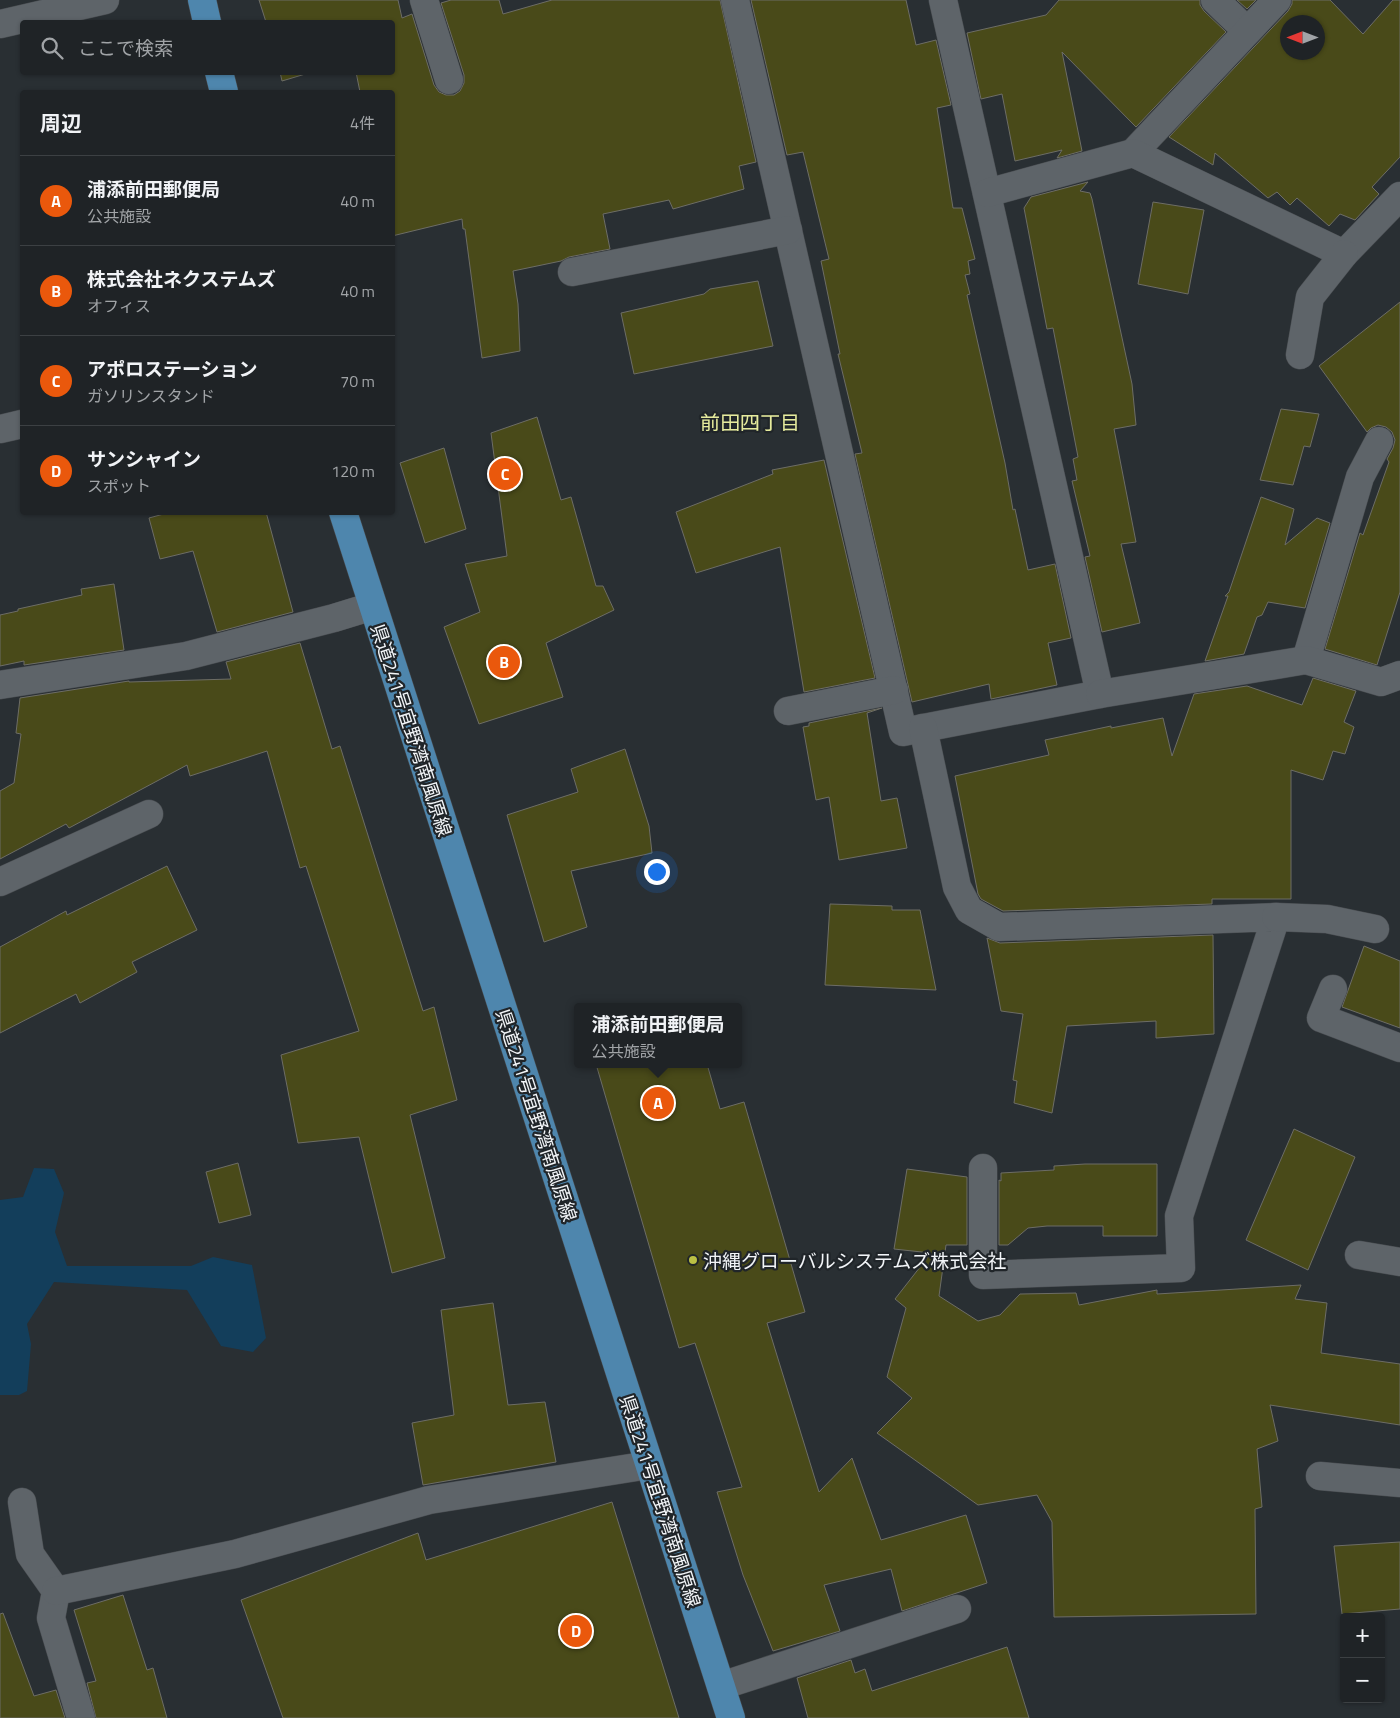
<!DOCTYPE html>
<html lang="ja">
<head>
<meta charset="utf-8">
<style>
  :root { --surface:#1f2326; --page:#272b2e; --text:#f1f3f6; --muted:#a1a4a7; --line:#3c4043; --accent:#ea580c }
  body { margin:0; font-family:"Titillium Web","Noto Sans JP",sans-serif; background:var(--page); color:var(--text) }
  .controls { position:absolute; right:15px; bottom:15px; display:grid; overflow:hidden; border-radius:5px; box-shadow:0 1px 4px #0004 }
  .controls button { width:45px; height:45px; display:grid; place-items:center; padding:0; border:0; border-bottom:1px solid var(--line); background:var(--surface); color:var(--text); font:25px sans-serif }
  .compass { position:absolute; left:1280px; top:15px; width:45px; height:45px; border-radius:50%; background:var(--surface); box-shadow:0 1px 4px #0004; rotate:270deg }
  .you { position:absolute; left:656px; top:871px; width:18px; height:18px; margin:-12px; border:4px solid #fff; border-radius:50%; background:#1a73e8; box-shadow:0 0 0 8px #1a73e833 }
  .badge { display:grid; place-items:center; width:32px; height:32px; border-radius:50%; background:var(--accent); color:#fff; font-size:16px; font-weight:700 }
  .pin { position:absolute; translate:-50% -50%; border:2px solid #fff; box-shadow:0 1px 5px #0006 }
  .popup { position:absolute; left:574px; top:1003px; width:168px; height:65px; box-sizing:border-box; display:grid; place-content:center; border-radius:5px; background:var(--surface); filter:drop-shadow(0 1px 4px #0005); font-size:16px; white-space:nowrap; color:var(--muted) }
  .popup b { font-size:19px; color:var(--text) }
  .popup::after { content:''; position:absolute; left:50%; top:100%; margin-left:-10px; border:10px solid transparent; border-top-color:var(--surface) }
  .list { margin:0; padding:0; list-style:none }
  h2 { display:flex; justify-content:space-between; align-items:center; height:65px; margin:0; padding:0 20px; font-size:21px }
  h2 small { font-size:16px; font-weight:400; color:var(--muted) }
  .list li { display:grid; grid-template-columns:32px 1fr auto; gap:15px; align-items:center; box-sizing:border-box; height:90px; padding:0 20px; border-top:1px solid var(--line) }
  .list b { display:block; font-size:19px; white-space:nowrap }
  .list p { margin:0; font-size:16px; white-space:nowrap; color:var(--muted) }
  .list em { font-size:16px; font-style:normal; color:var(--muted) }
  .icon { flex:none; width:28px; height:28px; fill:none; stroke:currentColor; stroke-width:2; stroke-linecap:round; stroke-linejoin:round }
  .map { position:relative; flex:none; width:1400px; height:1718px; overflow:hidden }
  .search { position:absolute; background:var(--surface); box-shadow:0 1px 4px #0004; left:20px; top:20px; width:375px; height:55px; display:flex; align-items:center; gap:12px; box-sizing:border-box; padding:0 18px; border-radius:5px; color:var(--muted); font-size:19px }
  .panel { position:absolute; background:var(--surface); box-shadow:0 1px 4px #0004; left:20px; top:90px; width:375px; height:425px; border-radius:5px }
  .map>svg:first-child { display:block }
</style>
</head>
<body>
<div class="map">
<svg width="1400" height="1718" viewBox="0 0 1400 1718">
  <rect width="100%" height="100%" fill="#292f33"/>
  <path fill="#133e5b" d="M34,1168L54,1169L64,1193L55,1232L67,1266H191L213,1257L252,1265L266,1338L253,1352L221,1346L187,1290L54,1282L27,1324L31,1344L27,1391L19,1395H0V1200L23,1197Z"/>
  <g fill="#494a19" stroke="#6d6d66" fill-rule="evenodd">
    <path d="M259,0H398L402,18L412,14L434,85L439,92L446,95H454L460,91L464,83V75L441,3L451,0H499L503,14L552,0H720L756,162L739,166L744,189L673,209L669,200L603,214L610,249L569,257L561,261L513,271L518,304L520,351L482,358L465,229H463L462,219L392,236V92H360L356,72H392V22H266Z"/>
    <path d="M751,0H906L916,45L936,40L951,105L937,108L953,208H962L975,259L968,261L970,274L965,275L970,294L967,295L1005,463L1013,510L1015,509L1028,570L1055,564L1071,638L1048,643L1057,685L991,699L989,684L912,702L855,454L862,453L838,354H840L821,261L829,259L803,152L787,155Z"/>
    <path d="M1059,0H1200V5L1204,11L1226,32L1136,127L1062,52L1082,151L1057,158L1062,150L1015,161L1002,94L981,99L967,33L1046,15Z"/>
    <path d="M1237,0H1256L1247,9Z"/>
    <path d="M1292,0H1330L1363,34L1393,0H1400V157L1372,187L1379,194L1355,220L1340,214L1329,226L1297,198L1290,205L1277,192L1268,198L1215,153L1213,165L1169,137L1288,11L1292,4ZM1288,22H1318V52H1288Z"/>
    <path d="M280,72H312L282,81Z"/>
    <path d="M1088,182L1080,191L1090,193L1092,199L1132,384L1136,425L1114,429L1136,542L1121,544L1140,623L1102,632L1085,557L1090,556L1072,481L1077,480L1073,459L1078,457L1053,328L1047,329L1024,208L1031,197Z"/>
    <path d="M1153,202L1204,210L1188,294L1138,284Z"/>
    <path d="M758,281L773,346L634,374L621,313L704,294L710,289Z"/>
    <path d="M1400,302V592L1377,665L1325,649L1360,533L1363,535L1389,462L1387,459L1393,448L1395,440L1392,432L1386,427L1378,425L1371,428L1367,432L1319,366Z"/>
    <path d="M1281,409L1319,414L1310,447L1304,446L1293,485L1260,480Z"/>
    <path d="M537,417L561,500L571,497L596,586H603L614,610L546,643L563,697L479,724L444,627L480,612L465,564L507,556L491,433Z"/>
    <path d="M444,448L466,529L425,543L400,463Z"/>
    <path d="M824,460L875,678L804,692L780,547L696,573L676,512L773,474L772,470Z"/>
    <path d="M1261,497L1294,509L1285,545L1317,518L1330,523L1305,608L1268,602L1262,615L1257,617L1244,654L1205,661L1228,596H1225L1229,592Z"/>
    <path d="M171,512H266L293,612L217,632L193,551L160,559L149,518Z"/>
    <path d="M114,584L124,650L24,665V661L0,666V615L18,611V609L82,595L81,589Z"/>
    <path d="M300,643L332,749L340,746L423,1011L434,1007L457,1100L410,1115L445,1258L392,1273L359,1137L298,1143L281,1055L359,1031L306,866L300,868L267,751L190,776L187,765L69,828L66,824L0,859V791L14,783L21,734L16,733L20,698L129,681V682L231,679L226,662Z"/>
    <path d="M1313,678L1356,691L1344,722L1354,727L1345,754L1333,751L1323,780L1291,770V899H1212V904L1003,911L981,899L978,894L955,776L1049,755L1045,740L1111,726V728L1163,718L1172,756L1194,694L1247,686L1302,705Z"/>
    <path d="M882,708L867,713L881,801L897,798L907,848L839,860L829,797L816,800L803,727L809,726V723Z"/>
    <path d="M625,749L649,826L652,853L571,871L587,927L544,942L507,815L578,792L571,769Z"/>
    <path d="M167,866L197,930L132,962L137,972L80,1003L76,994L0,1033V947L66,911L67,915Z"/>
    <path d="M830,904L892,906V910H920L936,990L825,985Z"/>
    <path d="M1213,935L1214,1034L1156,1038V1021L1067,1026L1052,1113L1014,1103L1017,1081L1013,1080L1023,1014L1001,1011L987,938L1000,943Z"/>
    <path d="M1364,946L1400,961V1028L1342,1007Z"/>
    <path d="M596,1064H707L720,1109L744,1102L805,1312L767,1323L819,1492L852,1458L881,1540L966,1515L987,1583L902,1611L891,1569L824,1585L840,1631L773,1651L743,1575L717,1492L742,1487L695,1343L679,1348Z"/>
    <path d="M1294,1129L1355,1157L1308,1270L1246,1240Z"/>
    <path d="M238,1163L251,1215L219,1223L206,1172Z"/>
    <path d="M1085,1164H1157V1236H1103V1226H1047L1028,1228L1008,1245H999V1180L1001,1181V1173L1054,1170V1166Z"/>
    <path d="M907,1169L967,1177V1245H946L939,1296L978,1321L1000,1315L1020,1294L1076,1293L1079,1305L1157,1290V1294L1301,1285L1295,1299L1327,1303L1321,1353L1400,1364V1425L1270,1405L1278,1441L1257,1449L1262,1507L1255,1509L1256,1614L1054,1617L1052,1522L1037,1495L978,1505L877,1433L912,1398L887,1377L906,1308L895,1299L931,1253L894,1249Z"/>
    <path d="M493,1303L508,1405L545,1402L556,1462L423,1485L412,1423L454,1415L441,1310Z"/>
    <path d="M612,1502L679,1718H283L241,1600L418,1533L426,1560Z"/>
    <path d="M1400,1542V1609L1342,1614L1334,1546Z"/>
    <path d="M123,1595L147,1670L153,1668L167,1718H96L87,1683L96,1681L74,1610Z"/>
    <path d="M3,1613L34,1696L56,1690L65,1718H0V1614Z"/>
    <path d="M1007,1647L1029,1718H808L797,1678L851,1660L855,1673L865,1669L872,1691Z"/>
  </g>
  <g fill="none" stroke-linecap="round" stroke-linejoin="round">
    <defs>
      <g id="minor">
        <path d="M424,0L449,80"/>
        <path d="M735,0L903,732L1100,694L943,0"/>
        <path d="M1215,0L1247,31"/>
        <path d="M0,24L105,0"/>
        <path d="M1133,153L1277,0"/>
        <path d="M987,193L1133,153L1344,254L1400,196"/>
        <path d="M572,272L788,230"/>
        <path d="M1300,355L1310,297L1344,254"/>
        <path d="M0,429L22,424"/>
        <path d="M1306,660L1360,477L1379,441"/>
        <path d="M0,685L186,656L334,618L373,606"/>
        <path d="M1100,694L1306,660L1381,682L1400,675"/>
        <path d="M788,711L894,690"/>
        <path d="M923,728L957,887L969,910L999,927L1276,917L1179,1216L1181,1268L983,1275V1168"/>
        <path d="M0,882L149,814"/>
        <path d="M1276,917L1327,919L1375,929"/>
        <path d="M1333,989L1321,1018L1400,1048"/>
        <path d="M1359,1255L1400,1262"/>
        <path d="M1320,1476L1400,1483"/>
        <path d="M22,1502L30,1554L56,1591L51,1618L81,1718"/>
        <path d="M56,1591L235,1554L429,1500L649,1465"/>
        <path d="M721,1686L957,1609"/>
      </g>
      <g id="major">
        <path d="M202,0L207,22"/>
        <path d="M219,72L224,92"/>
        <path d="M343,512L731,1718"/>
      </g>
    </defs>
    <use href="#minor" stroke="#484c50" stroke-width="29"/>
    <use href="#major" stroke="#484c50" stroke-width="29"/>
    <use href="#minor" stroke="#5e6469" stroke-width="28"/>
    <use href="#major" stroke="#4e86ad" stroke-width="28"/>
  </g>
  <circle fill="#bbc044" stroke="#202529" stroke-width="2" cx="693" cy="1260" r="5"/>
  <g text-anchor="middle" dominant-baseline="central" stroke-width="4.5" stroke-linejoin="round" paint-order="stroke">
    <g font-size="19" fill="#f2f5f8" stroke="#202529">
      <text transform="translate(412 730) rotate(72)">県道241号宜野湾南風原線</text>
      <text transform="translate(537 1115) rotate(72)">県道241号宜野湾南風原線</text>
      <text transform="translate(661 1501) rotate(72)">県道241号宜野湾南風原線</text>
    </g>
    <g font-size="19" fill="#f2f5f8" stroke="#202529" text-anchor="start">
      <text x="703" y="1260">沖縄グローバルシステムズ株式会社</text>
    </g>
    <g font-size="20" fill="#e6eb9d" stroke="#202529">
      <text x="750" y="422">前田四丁目</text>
    </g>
  </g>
</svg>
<div class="controls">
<button>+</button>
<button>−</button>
</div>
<svg class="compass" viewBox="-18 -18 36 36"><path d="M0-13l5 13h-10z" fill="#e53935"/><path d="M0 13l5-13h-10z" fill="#a1a4a7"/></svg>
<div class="you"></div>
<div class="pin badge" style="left:658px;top:1103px">A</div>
<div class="popup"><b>浦添前田郵便局</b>公共施設</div>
<div class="pin badge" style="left:504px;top:662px">B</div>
<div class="pin badge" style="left:505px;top:474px">C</div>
<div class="pin badge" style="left:576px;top:1631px">D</div>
<div class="search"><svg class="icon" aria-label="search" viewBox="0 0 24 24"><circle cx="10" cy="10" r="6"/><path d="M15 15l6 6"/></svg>ここで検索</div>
<section class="panel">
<h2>周辺<small>4件</small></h2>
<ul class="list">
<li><span class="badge">A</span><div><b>浦添前田郵便局</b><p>公共施設</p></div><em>40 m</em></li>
<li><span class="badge">B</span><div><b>株式会社ネクステムズ</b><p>オフィス</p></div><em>40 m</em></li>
<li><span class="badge">C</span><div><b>アポロステーション</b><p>ガソリンスタンド</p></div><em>70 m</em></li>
<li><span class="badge">D</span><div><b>サンシャイン</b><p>スポット</p></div><em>120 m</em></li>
</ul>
</section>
</div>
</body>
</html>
